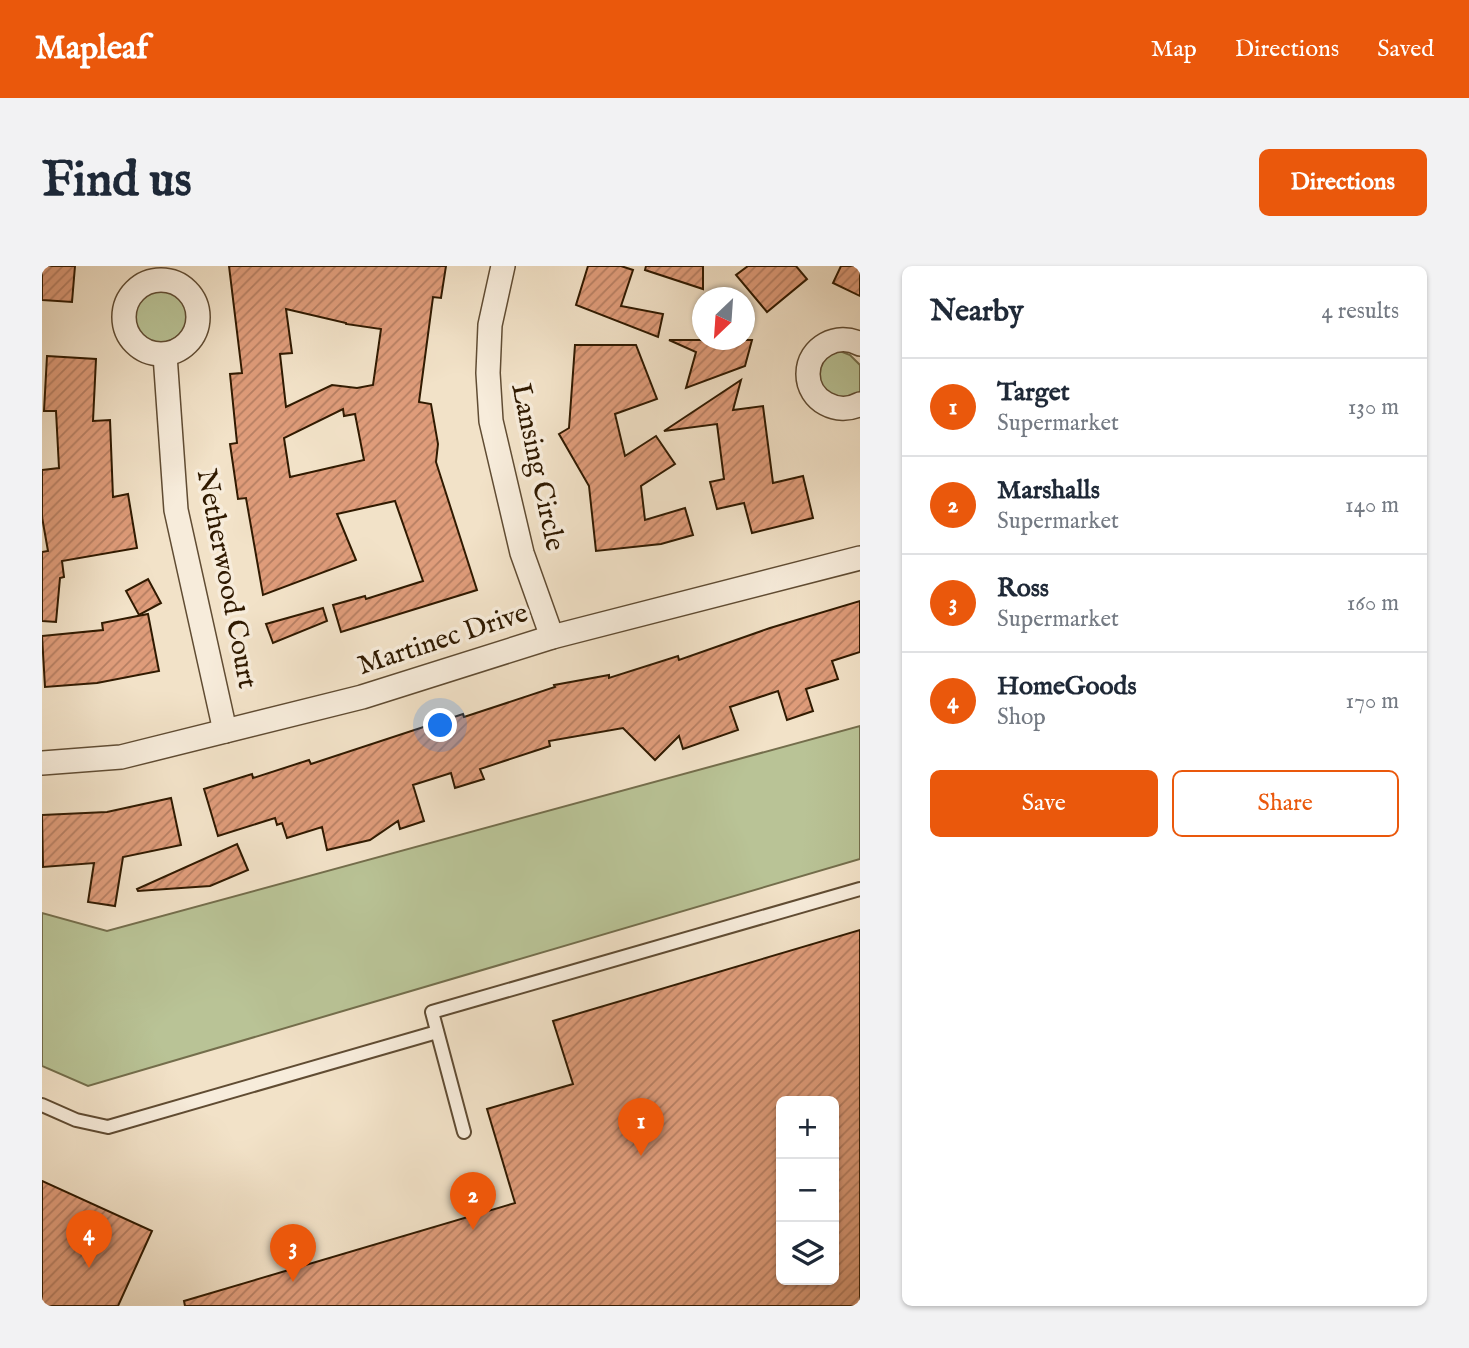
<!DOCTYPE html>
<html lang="en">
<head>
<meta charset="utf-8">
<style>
  :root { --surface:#fff; --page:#f2f2f3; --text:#1f2937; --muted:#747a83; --line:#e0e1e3; --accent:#ea580c }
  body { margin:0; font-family:"IM FELL English",serif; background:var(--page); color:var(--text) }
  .controls { position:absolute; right:21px; bottom:21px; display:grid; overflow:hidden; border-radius:10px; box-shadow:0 2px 5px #0004 }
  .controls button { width:63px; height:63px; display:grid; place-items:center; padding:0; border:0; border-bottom:2px solid var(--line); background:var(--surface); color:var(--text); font:35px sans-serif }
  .compass { position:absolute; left:650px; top:21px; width:63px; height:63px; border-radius:50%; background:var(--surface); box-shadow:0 2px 5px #0004; rotate:205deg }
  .you { position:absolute; left:399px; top:460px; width:24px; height:24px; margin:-18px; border:5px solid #fff; border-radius:50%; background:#1a73e8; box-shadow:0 0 0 10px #1a73e833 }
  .badge { display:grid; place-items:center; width:46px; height:46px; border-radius:50%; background:var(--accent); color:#fff; font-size:23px; font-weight:700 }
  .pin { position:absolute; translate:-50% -58px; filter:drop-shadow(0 2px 4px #0008) }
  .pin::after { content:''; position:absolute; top:37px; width:24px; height:21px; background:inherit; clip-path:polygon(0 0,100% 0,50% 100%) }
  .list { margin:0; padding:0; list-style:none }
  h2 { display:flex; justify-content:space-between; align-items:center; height:91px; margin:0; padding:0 28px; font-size:30px }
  h2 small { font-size:23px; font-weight:400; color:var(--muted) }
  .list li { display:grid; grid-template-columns:46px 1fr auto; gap:21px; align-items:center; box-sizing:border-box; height:98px; padding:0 28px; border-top:2px solid var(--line) }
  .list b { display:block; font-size:26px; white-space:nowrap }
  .list p { margin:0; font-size:23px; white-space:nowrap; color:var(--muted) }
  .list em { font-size:23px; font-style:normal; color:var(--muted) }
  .actions { display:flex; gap:14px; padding:21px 28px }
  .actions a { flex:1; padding:16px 0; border:2px solid var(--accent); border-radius:10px; text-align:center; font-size:24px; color:var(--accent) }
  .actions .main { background:var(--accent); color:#fff }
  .icon { flex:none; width:38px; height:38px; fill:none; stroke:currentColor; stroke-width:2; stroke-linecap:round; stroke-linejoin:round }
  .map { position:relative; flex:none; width:818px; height:1040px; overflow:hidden; border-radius:10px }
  header { display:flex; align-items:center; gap:42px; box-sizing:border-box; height:98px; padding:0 35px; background:var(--accent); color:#fff }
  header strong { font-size:33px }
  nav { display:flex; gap:38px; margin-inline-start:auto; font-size:24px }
  .intro { display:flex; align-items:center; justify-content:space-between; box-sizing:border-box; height:168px; padding:0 42px }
  h1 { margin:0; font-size:49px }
  .button { padding:18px 32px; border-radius:10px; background:var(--accent); color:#fff; font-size:24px; font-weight:700 }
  main { display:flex; gap:42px; padding:0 42px }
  aside { flex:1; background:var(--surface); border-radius:10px; box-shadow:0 2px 5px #0004 }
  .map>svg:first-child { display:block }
</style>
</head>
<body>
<header>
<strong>Mapleaf</strong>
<nav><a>Map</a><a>Directions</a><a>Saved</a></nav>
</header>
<div class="intro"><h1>Find us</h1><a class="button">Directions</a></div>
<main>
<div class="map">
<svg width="818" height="1040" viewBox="0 0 818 1040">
  <defs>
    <pattern id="building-hatch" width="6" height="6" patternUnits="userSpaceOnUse" patternTransform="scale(1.75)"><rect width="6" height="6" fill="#df9c7a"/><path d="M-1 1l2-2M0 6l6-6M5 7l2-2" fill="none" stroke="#b57e62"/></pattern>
  </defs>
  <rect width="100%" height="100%" fill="#f2e2c8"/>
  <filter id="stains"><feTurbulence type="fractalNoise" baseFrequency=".00286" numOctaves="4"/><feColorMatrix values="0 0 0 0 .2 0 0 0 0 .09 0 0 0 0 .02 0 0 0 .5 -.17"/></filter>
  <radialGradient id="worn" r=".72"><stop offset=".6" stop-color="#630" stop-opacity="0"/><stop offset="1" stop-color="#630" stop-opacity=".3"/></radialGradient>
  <g fill="#b9c396" stroke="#746e4c" stroke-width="2">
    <circle cx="116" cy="46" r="31"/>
    <path d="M798,85L808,89L818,99V133L803,145L763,104L768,95Z"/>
    <path d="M818,460V593L46,820L0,800V647L65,665Z"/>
  </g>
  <g fill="url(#building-hatch)" stroke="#301a01" stroke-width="2" fill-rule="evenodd">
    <path d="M0,0H33L30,36L0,34Z"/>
    <path d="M187,0H404L399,32L391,31L377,136L389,138L396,178L394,196L435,324L299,366L291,339L323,330L324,333L381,315L353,235L295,248L314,294L221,329L204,232L196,233L188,178L195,177L188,108L200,107ZM244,43L304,57V58L339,63L331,119L315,122L290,119L244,141L238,88L250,87ZM301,143L302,150L313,148L322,194L248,211L242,172Z"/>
    <path d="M546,0H579L591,4L579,40L621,48L616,71L534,39Z"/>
    <path d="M604,0H661V23L603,4Z"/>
    <path d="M706,0H754L765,13L725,46L694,9Z"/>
    <path d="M799,0H818V30L791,17Z"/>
    <path d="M627,74H710L703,100L644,122L654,86Z"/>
    <path d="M533,79H594L615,133L573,148L583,190L614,170L633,198L599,220L603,254L643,242L651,269L619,278L554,285L547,220L517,168L527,162Z"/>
    <path d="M5,90L54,93L51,155L68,154L71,231L86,228L95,282L20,295L22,311L18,312L14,356L0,355V286L6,285L0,251V204L17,202L14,145H2Z"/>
    <path d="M699,114L691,144L721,140L731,217L761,210L771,252L710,267L702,237L675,243L668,216L682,213L675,158L622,165Z"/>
    <path d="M106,313L119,337L97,349L84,325Z"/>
    <path d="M818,335V386L790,395L796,413L764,423L771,445L745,454L736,425L688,441L696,464L641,483L637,470L613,494L581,462L507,475L508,480L438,503L442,513L413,522L409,507L371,519L382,555L358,563L356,555L328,574L285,584L280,561L245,572L240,557L235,559L233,552L176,570L162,523L210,508L211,512L267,494L269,498L421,448L422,451L513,421L512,419L567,409V412L636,390L637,394L728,362Z"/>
    <path d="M281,342L285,355L231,377L224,358Z"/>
    <path d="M106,348L117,405L55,417L3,421L0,370L61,364L60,357Z"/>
    <path d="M129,532L139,579L81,591L73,640L46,636L52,597L1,601L0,549L65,546Z"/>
    <path d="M195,578L206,604L168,620L96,625L95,623Z"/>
    <path d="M818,664V1040H143L142,1035L473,937L445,843L531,818L511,755ZM739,835H792V1014H739Z"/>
    <path d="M0,915L110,965L76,1040H0Z"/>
  </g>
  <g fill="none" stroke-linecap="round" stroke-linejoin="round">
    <defs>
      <g id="lane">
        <path d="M0,839L34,854L66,861L395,766"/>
        <path d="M422,866L390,746L818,623"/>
      </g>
      <g id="street">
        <path d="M461,0L448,59L446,107L449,155L480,287L510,371"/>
        <circle cx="119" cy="51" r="37"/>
        <path d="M818,78C796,66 766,81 766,108C766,135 796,150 818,138"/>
        <path d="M123,89L134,244L183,465"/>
        <path d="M0,497L79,491L320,431L510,371L818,292"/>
      </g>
    </defs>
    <use href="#lane" stroke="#604c33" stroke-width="16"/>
    <use href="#street" stroke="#604c33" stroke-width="26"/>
    <use href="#lane" stroke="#f7ecdb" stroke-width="12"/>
    <use href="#street" stroke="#f7ecdb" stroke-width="23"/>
  </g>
  <g text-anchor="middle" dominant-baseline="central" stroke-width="7" stroke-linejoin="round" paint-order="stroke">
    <g font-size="28" fill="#301a01" stroke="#f7ecdb">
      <text transform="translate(495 201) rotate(78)">Lansing Circle</text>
      <text transform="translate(184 313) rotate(79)">Netherwood Court</text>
      <text transform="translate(401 374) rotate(-18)">Martinec Drive</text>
    </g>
  </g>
  <rect width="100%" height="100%" filter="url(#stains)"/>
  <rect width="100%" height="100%" fill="url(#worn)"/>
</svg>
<div class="controls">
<button>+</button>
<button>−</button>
<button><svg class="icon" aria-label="layers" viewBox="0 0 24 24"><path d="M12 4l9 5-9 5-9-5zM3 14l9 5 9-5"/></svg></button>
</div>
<svg class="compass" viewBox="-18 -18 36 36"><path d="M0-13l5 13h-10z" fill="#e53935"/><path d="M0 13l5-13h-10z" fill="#747a83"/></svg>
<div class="you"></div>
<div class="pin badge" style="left:599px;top:890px">1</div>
<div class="pin badge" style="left:431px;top:964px">2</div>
<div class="pin badge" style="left:251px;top:1016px">3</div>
<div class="pin badge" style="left:47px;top:1002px">4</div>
</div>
<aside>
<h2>Nearby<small>4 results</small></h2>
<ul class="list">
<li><span class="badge">1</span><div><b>Target</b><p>Supermarket</p></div><em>130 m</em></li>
<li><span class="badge">2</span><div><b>Marshalls</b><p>Supermarket</p></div><em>140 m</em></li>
<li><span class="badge">3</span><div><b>Ross</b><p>Supermarket</p></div><em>160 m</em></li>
<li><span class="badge">4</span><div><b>HomeGoods</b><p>Shop</p></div><em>170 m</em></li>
</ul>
<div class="actions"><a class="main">Save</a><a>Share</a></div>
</aside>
</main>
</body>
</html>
